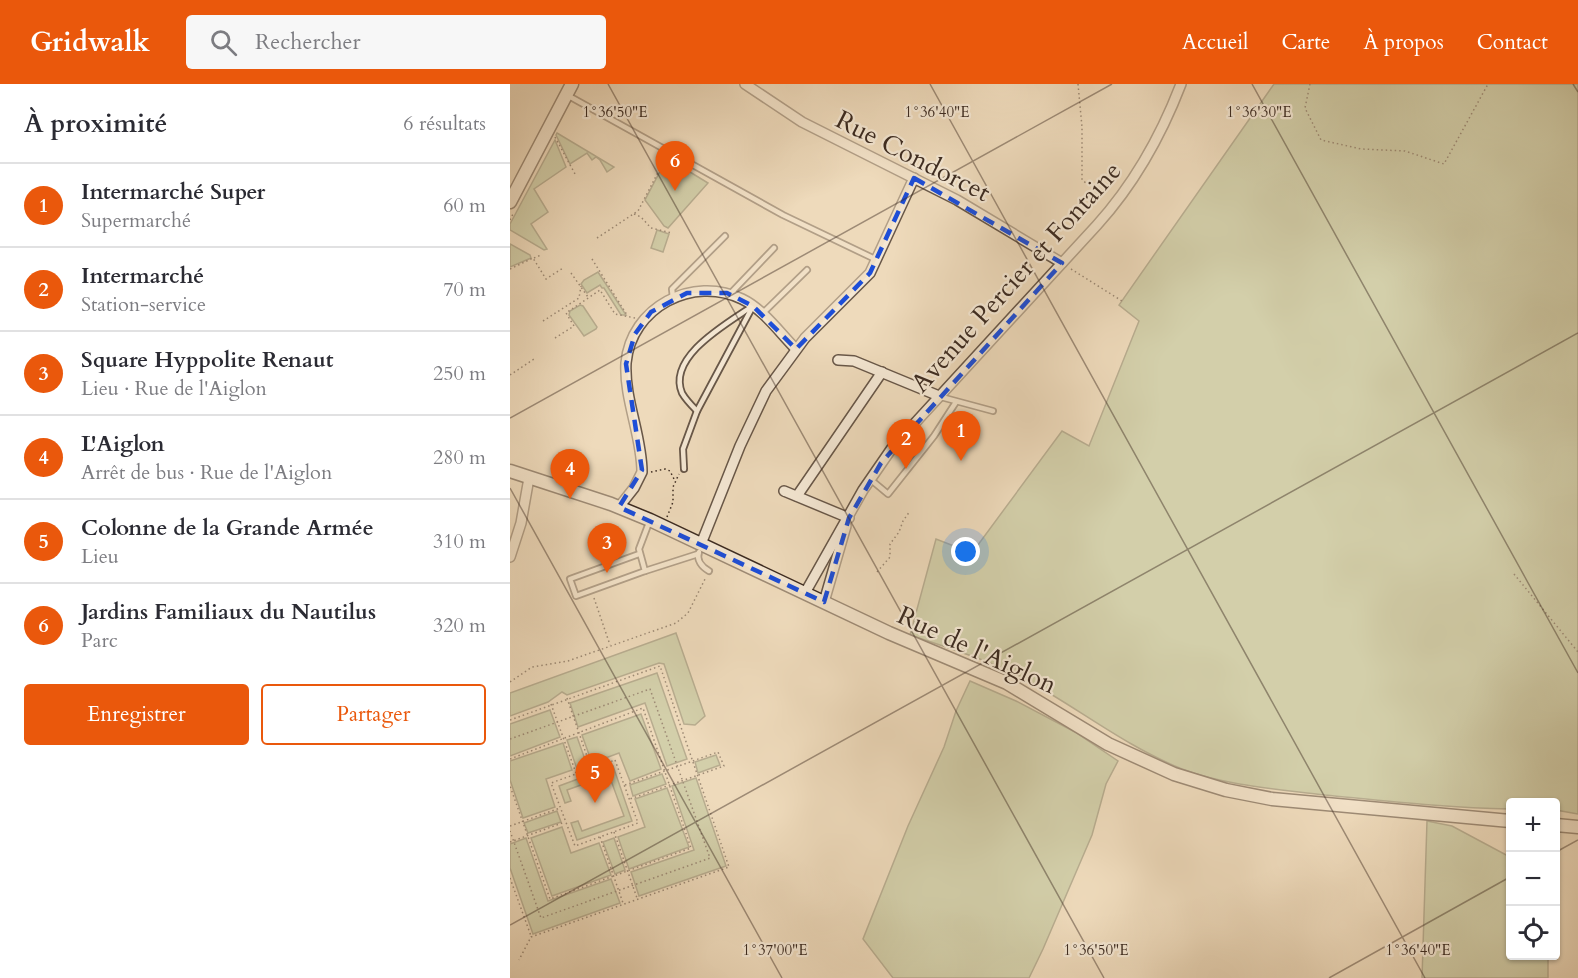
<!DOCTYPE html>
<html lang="fr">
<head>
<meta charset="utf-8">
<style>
  :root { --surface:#fff; --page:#f7f7f7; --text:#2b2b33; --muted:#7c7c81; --line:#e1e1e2; --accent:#ea580c }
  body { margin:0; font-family:Cardo,serif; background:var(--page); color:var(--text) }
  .controls { position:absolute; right:18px; bottom:18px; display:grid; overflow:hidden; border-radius:6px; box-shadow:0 2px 4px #0004 }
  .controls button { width:54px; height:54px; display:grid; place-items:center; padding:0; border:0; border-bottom:2px solid var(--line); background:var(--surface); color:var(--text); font:30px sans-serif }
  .you { position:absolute; left:456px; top:468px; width:21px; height:21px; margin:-15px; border:4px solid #fff; border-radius:50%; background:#1a73e8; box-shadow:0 0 0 9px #1a73e833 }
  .badge { display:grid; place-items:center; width:39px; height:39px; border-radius:50%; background:var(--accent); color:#fff; font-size:20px; font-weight:700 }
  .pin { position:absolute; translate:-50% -50px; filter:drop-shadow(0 2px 3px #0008) }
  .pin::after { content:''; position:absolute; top:32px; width:21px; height:18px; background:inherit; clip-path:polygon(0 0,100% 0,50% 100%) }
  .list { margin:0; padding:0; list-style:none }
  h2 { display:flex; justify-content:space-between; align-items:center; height:78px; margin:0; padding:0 24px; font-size:26px }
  h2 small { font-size:20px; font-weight:400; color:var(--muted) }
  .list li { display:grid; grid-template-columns:39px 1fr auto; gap:18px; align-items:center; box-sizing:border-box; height:84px; padding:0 24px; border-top:2px solid var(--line) }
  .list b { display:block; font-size:22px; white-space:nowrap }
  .list p { margin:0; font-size:20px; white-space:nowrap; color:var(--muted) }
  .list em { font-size:20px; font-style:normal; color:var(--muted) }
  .actions { display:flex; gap:12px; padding:18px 24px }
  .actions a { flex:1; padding:14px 0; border:2px solid var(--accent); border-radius:6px; text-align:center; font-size:21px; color:var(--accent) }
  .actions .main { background:var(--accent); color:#fff }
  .icon { flex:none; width:33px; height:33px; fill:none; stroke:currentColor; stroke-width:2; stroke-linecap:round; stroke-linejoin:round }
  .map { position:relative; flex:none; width:1068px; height:894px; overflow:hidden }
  header { display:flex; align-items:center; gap:36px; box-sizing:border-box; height:84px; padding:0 30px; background:var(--accent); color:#fff }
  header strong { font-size:28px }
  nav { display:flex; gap:33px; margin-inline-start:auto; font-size:21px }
  .search { width:420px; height:54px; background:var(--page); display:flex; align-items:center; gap:15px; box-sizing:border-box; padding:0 21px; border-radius:6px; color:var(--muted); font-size:22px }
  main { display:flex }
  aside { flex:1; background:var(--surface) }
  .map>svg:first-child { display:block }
</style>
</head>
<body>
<header>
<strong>Gridwalk</strong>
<div class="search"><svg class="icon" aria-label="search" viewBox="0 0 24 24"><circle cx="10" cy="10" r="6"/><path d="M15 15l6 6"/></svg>Rechercher</div>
<nav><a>Accueil</a><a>Carte</a><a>À propos</a><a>Contact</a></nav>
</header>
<main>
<aside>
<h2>À proximité<small>6 résultats</small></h2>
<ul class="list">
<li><span class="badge">1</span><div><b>Intermarché Super</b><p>Supermarché</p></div><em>60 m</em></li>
<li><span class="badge">2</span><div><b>Intermarché</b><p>Station-service</p></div><em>70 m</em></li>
<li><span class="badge">3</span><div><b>Square Hyppolite Renaut</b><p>Lieu · Rue de l'Aiglon</p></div><em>250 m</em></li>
<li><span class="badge">4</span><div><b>L'Aiglon</b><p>Arrêt de bus · Rue de l'Aiglon</p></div><em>280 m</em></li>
<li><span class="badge">5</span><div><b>Colonne de la Grande Armée</b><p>Lieu</p></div><em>310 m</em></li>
<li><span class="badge">6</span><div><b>Jardins Familiaux du Nautilus</b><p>Parc</p></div><em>320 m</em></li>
</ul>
<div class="actions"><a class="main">Enregistrer</a><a>Partager</a></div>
</aside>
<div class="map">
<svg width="1068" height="894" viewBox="0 0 1068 894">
  <rect width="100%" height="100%" fill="#eedabb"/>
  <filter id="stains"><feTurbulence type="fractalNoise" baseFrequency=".00333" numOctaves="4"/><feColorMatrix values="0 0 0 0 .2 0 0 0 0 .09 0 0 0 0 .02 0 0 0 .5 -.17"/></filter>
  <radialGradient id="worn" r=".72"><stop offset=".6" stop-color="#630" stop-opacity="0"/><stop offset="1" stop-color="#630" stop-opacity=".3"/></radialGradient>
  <g fill="#b2c195" stroke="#77765b" stroke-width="1.5">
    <path d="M764,0H1068V730L1046,726V718H1000V725C938,724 877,717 815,711C767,705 717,702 672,685C615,662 568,624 515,595C479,576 438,564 400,551L426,455L462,469L552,347L579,362L629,237L609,221Z"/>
    <path d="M47,49L104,83L97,88L90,76L86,73L82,76L77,69L60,80L46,51Z"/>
    <path d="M45,56L56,83L24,105L38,128L21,140L37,165L34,166L0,146V140Z"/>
    <path d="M157,74L198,99L158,144L154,142L135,116Z"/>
    <path d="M147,146L159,150L153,168L141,164Z"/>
    <path d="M0,160L20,171L21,174L0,183Z"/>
    <path d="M88,188L116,231H111L94,204H92L90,201L77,209L71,200L74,196Z"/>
    <path d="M70,221L73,222L87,243L86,245L74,252L59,231L60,227Z"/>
    <path d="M166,549L195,632L185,641L174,640L154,580L149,579L57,611L52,608L38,618L0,632V609Z"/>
    <path d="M147,589L177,675L157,682L135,619L68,643L60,619Z"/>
    <path d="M460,597L506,617L565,648L608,677L596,700L582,751L533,865L519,894H383L353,855L398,742L434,663L446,627Z"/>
    <path d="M40,626L50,653L0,672V640Z"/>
    <path d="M131,630L151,685L120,697L109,669L82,679L72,651Z"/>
    <path d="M67,653L77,681L67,685L57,656Z"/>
    <path d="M53,659L62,686L36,695L45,723L13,734L0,696V677Z"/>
    <path d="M206,671L210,681L188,689L185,678Z"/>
    <path d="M103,682L122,737L67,756L61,739L68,737L72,747L114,732L99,691L57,706L61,717L55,719L49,702Z"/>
    <path d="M152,690L156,700L123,712L120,701Z"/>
    <path d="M186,694L216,782L129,812L121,788L184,766L162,702Z"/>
    <path d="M157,704L179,763L119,785L108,753L135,743L125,715Z"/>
    <path d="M47,727L51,738L18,749L14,739Z"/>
    <path d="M917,737L942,742L1000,773V872H1038V894H912Z"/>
    <path d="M52,743L61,769L89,759L101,791L42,812L21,754Z"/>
    <path d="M16,754L38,817L101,795L110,819L23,850L0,784V760Z"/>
    <path d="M104,754L115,786L105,790L93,758Z"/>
  </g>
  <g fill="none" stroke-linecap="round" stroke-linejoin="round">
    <defs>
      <g id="lane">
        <path d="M57,11L273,131L367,176"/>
        <path d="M220,210L264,164"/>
        <path d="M163,214L162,205L215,152"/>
        <path d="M252,230L297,186"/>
        <path d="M431,313L483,327"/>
        <path d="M187,327C182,322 176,316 172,309C157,273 216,240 241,223"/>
        <path d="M174,385L173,365L187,327L243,222"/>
        <path d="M360,395L378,410L424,352L446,318"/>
        <path d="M189,468C186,476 192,483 199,487"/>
        <path d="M129,470L60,495L66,512L135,487L129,465L140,436"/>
        <path d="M135,487L188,470"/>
      </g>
      <g id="street">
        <path d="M235,0L292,38L447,116L552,179"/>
        <path d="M328,276L344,277L429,312"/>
        <path d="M274,407L339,434"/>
        <path d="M287,412L372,288"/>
        <path d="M109,423L124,404L132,388C132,352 114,315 116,279C121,223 183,191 232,215C253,225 270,249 286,265"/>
        <path d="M191,460L230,362L256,307L295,254L360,189L404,94"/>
        <path d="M0,473L11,439L19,394"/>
        <path d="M295,509L353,406L382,364L587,141C625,99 651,52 671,0"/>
        <path d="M314,518L336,442"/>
      </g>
      <g id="secondary">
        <path d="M0,118L62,0"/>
        <path d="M0,387L101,420L140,436L379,549L497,599L598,660L664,690L716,706L762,715L1000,737"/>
        <path d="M1046,741L1068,743"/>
      </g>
    </defs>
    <use href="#lane" stroke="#685748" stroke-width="8"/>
    <use href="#street" stroke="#685748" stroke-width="12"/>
    <use href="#secondary" stroke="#3c2b21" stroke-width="15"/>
    <g stroke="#3c2b21" stroke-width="1.5" stroke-dasharray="1.5 3" stroke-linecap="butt">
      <path d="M568,0L572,43V96L580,102"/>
      <path d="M800,0L795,24L811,56L851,65L895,67L934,80L978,0"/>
      <path d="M45,53L65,90"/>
      <path d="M124,130L131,133L141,144L162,149"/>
      <path d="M0,136L4,128"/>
      <path d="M87,154L128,127L156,73"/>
      <path d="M24,174L31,171"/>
      <path d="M82,175L117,231"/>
      <path d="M0,185L23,174L36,195L53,184"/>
      <path d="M561,185L612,217"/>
      <path d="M61,189L78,213"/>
      <path d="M33,237L69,214L71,202"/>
      <path d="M45,254L64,242L56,229L90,206L105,230L125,234"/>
      <path d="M0,291L24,275"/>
      <path d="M141,388L155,385L160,387L164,395"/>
      <path d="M157,433L163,418V403L169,390"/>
      <path d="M367,488L380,473V460L389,448L393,437L400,427"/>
      <path d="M1004,490L1068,568"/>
      <path d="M84,514L100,561"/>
      <path d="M0,598L22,583L58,577L166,539L178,529L196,493"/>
      <path d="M57,614L81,684"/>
      <path d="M41,620L66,689"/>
      <path d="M0,636L150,582L219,783L21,853L9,876"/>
      <path d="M0,655L140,605L200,774L31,834L0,747"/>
      <path d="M0,675L133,624L181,764L40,815L0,702"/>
      <path d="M105,676L128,739L65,762L41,699Z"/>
      <path d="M115,701L208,668L214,682L120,715"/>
      <path d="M0,742L50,724"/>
      <path d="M104,748L127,814"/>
      <path d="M90,753L113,819"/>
      <path d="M0,758L55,738"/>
      <path d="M0,794L21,852"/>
    </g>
    <use href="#lane" stroke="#f4e7d3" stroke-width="4.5"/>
    <use href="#street" stroke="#f4e7d3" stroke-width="9"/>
    <use href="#secondary" stroke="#f4e7d3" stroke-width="12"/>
  </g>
  <path d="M0 0H1068V894H0ZM404,94L552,179L371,379L339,434L314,518L109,423L132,386L116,280L125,250L141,228L177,209H217L243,222L286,265L360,189Z" fill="#eedabb" fill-opacity=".55" fill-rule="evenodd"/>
  <path fill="none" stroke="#1d4ed8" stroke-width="4.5" stroke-dasharray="12 8" stroke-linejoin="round" d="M404,94L552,179L371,379L339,434L314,518L109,423L132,386L116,280L125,250L141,228L177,209H217L243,222L286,265L360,189Z"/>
  <path fill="none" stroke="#3c2b21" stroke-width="1.5" stroke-opacity="0.45" d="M98,0L594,894M420,0L915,894M742,0L1068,589M1063,0L1068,8M0,334L602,0M0,404L272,894M1046,768L1068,756M0,841L1068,249M819,894L1000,793"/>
  <g text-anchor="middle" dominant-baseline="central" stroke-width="4.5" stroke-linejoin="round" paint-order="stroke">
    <g font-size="26" fill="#3c2b21" stroke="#f4e7d3">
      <text transform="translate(403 72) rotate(27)">Rue Condorcet</text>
      <text transform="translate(506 193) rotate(-48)">Avenue Percier et Fontaine</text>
      <text transform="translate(467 566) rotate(25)">Rue de l'Aiglon</text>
    </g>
  </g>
  <g font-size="15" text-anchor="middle" fill="#3c2b21" stroke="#f4e7d3" stroke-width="4.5" stroke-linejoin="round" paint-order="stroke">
    <text x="105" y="33">1°36'50"E</text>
    <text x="427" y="33">1°36'40"E</text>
    <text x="749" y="33">1°36'30"E</text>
    <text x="265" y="871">1°37'00"E</text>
    <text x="586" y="871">1°36'50"E</text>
    <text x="908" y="871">1°36'40"E</text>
  </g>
  <rect width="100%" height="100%" filter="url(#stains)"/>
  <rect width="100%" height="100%" fill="url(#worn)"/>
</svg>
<div class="controls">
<button>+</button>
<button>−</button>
<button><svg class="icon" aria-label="locate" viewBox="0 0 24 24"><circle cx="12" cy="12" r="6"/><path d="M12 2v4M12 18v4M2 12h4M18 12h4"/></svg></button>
</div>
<div class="you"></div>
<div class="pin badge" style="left:451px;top:377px">1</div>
<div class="pin badge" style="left:396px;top:385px">2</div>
<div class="pin badge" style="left:97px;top:489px">3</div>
<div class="pin badge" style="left:60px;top:415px">4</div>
<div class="pin badge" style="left:85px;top:719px">5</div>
<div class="pin badge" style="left:165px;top:107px">6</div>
</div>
</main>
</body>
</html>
